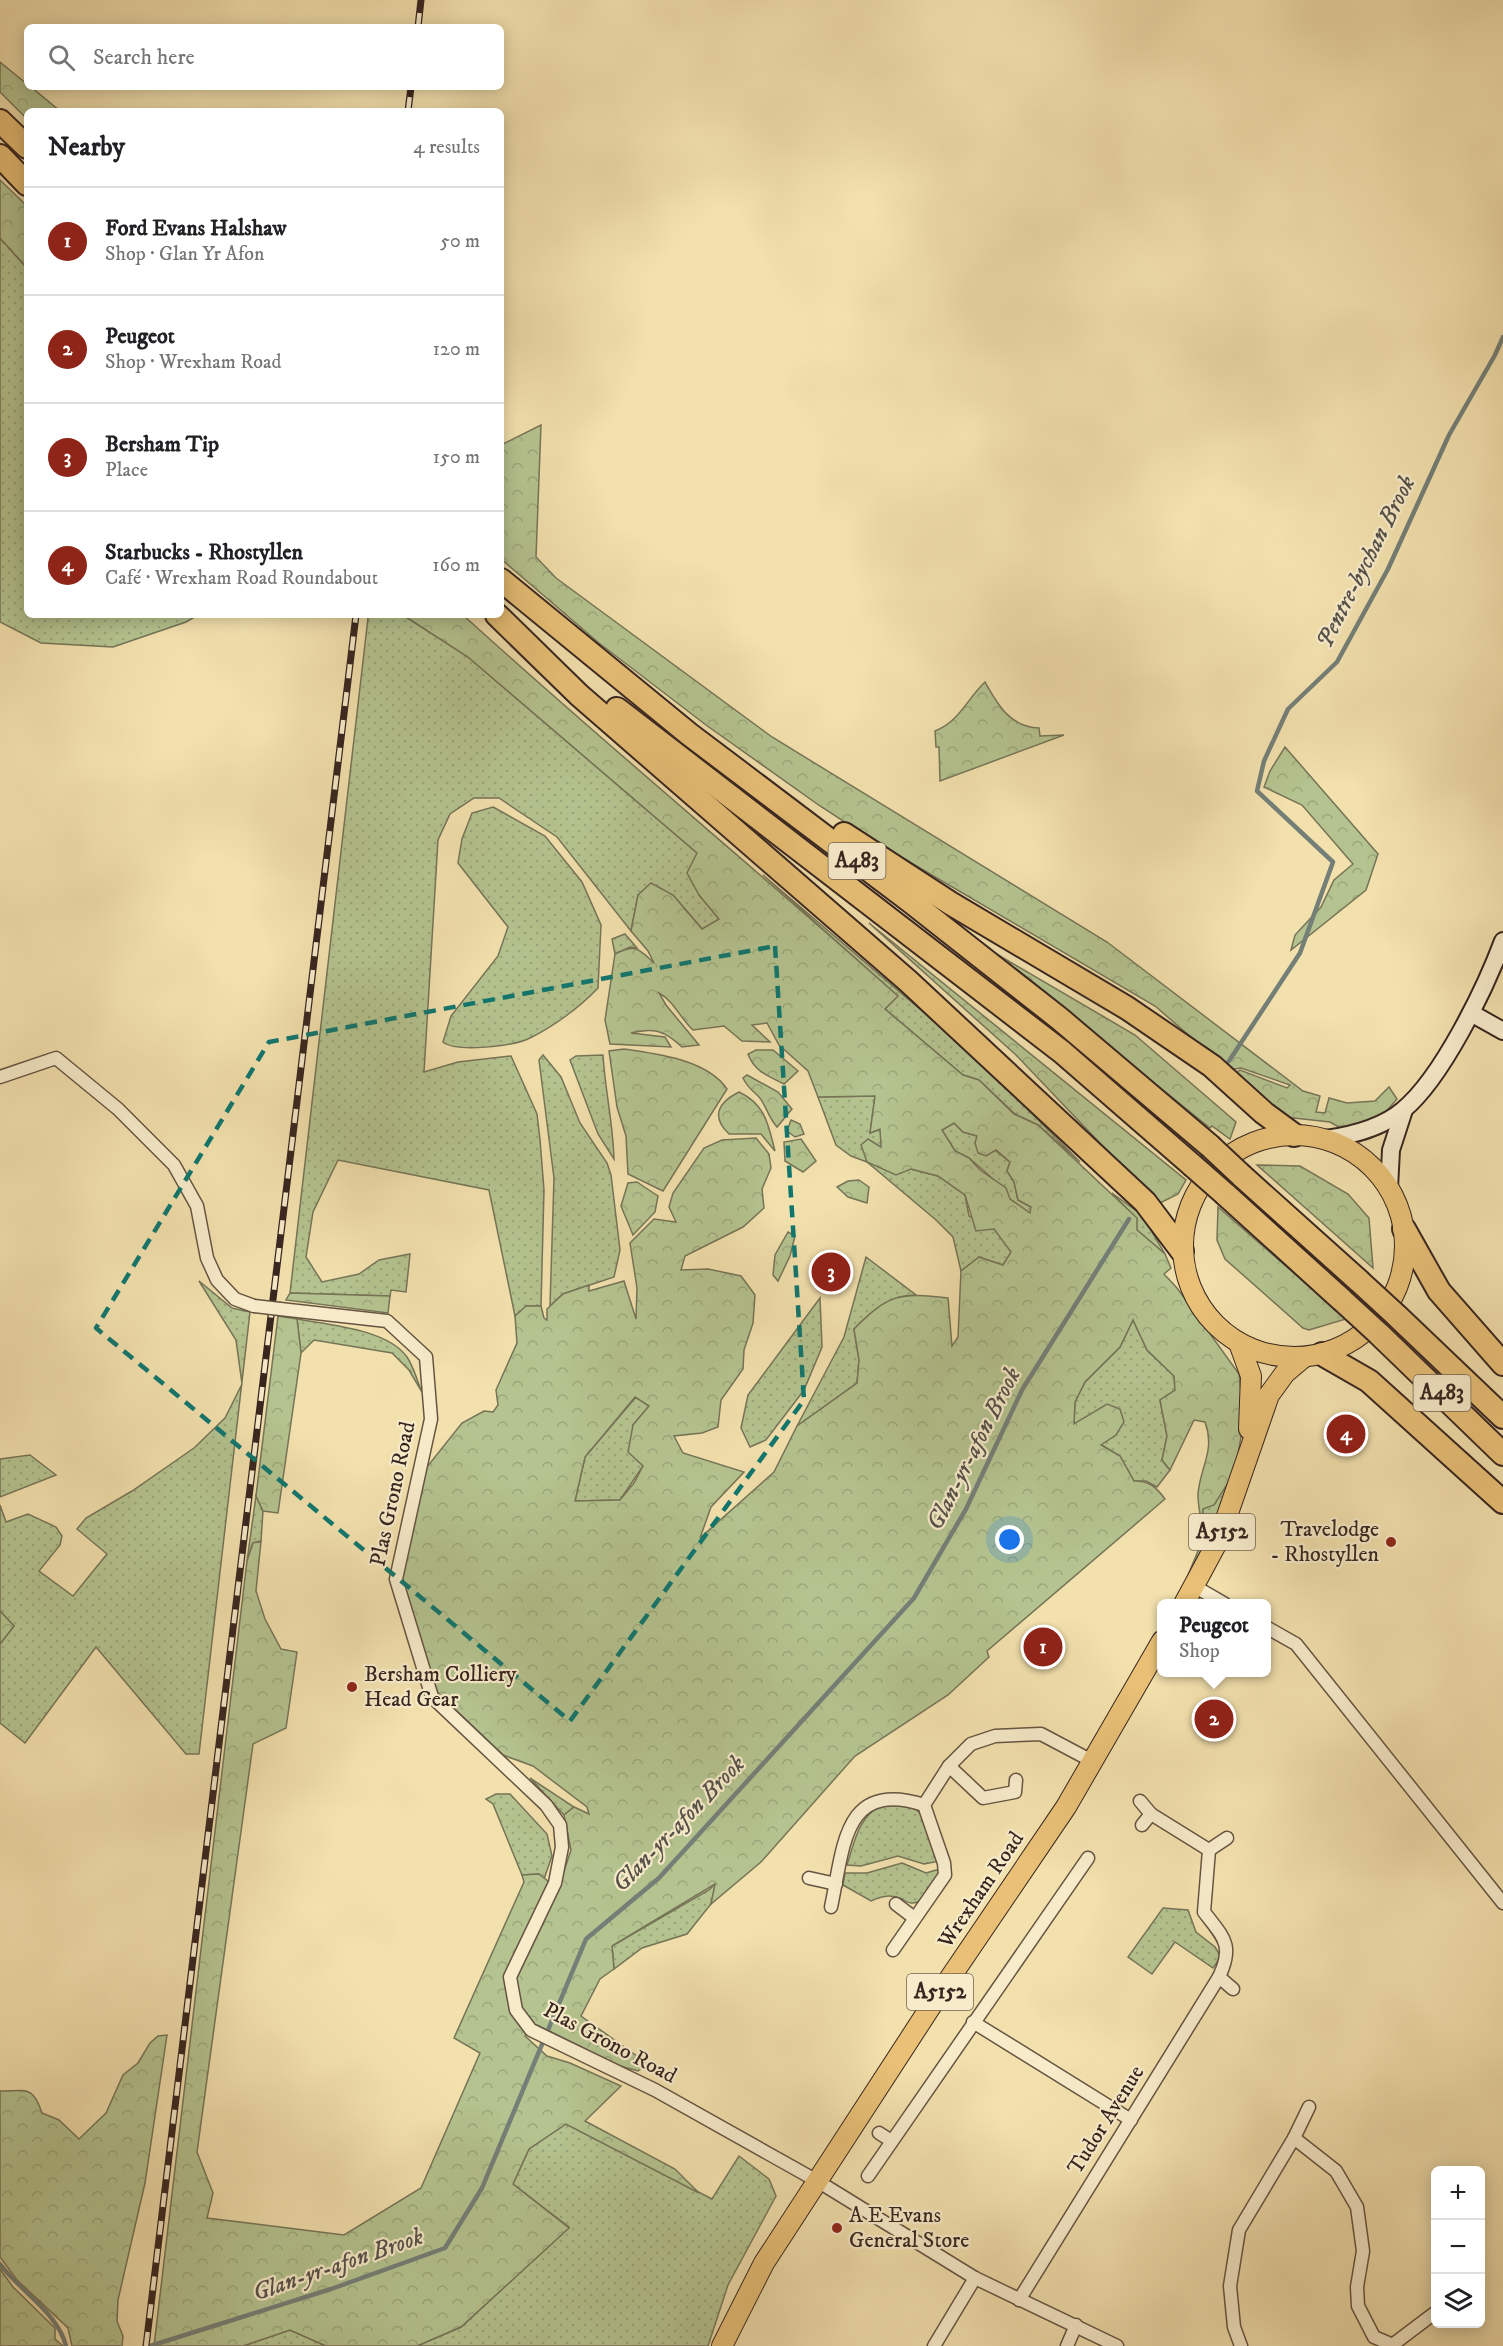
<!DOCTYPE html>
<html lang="en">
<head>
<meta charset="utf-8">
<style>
  :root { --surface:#fff; --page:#f2f2f2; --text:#202124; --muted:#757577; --line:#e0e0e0; --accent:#8f2418 }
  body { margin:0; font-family:"IM FELL DW Pica",serif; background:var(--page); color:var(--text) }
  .controls { position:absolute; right:18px; bottom:18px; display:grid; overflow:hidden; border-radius:9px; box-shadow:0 3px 15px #0003 }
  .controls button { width:54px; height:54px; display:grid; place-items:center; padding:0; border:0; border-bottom:2px solid var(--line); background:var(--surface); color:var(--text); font:30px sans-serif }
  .you { position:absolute; left:1010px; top:1540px; width:21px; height:21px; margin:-15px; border:4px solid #fff; border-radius:50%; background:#1a73e8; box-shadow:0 0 0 9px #1a73e833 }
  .badge { display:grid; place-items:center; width:39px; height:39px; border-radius:50%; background:var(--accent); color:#fff; font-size:20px; font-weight:700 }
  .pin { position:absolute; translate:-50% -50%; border:3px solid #fff; box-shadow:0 2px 6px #0006 }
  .popup { position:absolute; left:1157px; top:1599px; width:114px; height:78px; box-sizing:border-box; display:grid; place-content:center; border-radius:9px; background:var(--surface); filter:drop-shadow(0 2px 4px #0005); font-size:20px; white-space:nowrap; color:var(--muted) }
  .popup b { font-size:22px; color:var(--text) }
  .popup::after { content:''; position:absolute; left:50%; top:100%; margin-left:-12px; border:12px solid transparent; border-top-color:var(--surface) }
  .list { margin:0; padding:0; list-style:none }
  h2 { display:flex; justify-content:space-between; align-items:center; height:78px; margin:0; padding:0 24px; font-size:26px }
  h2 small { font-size:20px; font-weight:400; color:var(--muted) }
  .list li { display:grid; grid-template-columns:39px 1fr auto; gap:18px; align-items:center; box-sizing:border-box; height:108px; padding:0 24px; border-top:2px solid var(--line) }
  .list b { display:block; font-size:22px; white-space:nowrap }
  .list p { margin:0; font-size:20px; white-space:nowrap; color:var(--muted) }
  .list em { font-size:20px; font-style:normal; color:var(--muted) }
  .icon { flex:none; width:33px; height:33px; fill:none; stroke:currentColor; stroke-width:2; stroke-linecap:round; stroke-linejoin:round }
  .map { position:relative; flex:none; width:1503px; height:2346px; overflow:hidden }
  .search { position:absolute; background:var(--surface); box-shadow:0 3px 15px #0003; left:24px; top:24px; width:480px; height:66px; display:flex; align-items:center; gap:15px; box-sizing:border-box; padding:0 21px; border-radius:9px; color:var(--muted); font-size:22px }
  .panel { position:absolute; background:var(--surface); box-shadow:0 3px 15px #0003; left:24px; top:108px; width:480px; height:510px; border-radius:9px }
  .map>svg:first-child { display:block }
</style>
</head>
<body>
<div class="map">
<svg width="1503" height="2346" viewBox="0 0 1503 2346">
  <defs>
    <pattern id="grass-dots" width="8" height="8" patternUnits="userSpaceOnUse" patternTransform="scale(1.5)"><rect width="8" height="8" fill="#b4c38f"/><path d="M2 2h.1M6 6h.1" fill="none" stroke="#9ba77b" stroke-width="1.8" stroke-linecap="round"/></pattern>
    <pattern id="forest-crowns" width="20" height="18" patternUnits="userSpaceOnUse" patternTransform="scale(1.5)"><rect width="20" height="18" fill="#b4c38f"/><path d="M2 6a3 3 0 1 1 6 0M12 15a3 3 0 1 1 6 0" fill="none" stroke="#9ba77b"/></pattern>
  </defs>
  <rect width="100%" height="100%" fill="#f2e0ad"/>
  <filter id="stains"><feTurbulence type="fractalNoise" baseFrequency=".00333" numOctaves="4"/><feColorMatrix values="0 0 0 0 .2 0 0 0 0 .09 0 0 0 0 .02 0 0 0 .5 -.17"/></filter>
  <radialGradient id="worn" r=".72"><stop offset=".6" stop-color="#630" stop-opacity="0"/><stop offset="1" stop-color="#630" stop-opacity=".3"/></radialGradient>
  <g fill="url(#grass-dots)" stroke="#767457" stroke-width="1.5">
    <path d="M0,238L27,268V615H198L186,622L113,647L41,643L0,622Z"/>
    <path d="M364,615H403L468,657L697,853L699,895L719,919L703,930L673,895H638L631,931L557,837L499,798H474L450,814L438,840L424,1072L458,1062L511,1056L537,1114L540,1140L544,1190L541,1306H527L515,1316L489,1190L338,1160L313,1212L306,1257L322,1282L359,1274L379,1260L410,1254L406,1292L391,1290L390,1296L290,1293L368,618Z"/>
    <path d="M493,807L545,836L582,882L601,925L598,988C580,1007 553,1027 530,1038C514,1046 457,1053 443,1042L451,1016L498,956L508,927L458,863L462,839L472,813Z"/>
    <path d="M763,875L976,1057L1080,1162L1038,1125L1015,1114L979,1080L963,1075L885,1009L897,996Z"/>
    <path d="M625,934L637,948L630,947L615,954L612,939Z"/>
    <path d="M543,1055L561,1077L580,1123L607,1163L611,1175L620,1250L614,1277L563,1294L550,1306L554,1178L539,1060Z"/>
    <path d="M603,1055C605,1090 613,1123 614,1159L598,1134L570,1060L576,1056Z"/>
    <path d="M875,1096L870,1133L881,1129L911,1169L938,1176L965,1195L969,1216L994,1229L1012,1252L1003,1265L979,1257L961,1271L953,1237L936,1220L867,1162L851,1156L836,1145L818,1097Z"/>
    <path d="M954,1123L963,1132L977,1136L1010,1162L1007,1171L1014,1182L1018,1200L1031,1207V1214L1010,1199L992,1178L969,1158L955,1151L942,1130Z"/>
    <path d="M1112,1193L1142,1215L1165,1254L1137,1230L1136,1218Z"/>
    <path d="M866,1257L916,1295C890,1294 872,1311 854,1329L859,1360L857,1383L797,1426L844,1337Z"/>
    <path d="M199,1281L232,1308L250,1312L199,1754H186L96,1647L25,1743L0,1723V1644L14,1626L0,1611V1505L6,1522L28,1514L56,1527L62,1536L60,1545L39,1571L73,1596L107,1554L77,1529L86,1518L132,1491L194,1448L225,1418L242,1384L236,1340Z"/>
    <path d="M820,1298L822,1347L804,1390L766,1440L750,1447L741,1428L748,1395Z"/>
    <path d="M297,1319C329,1325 387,1329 407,1357C414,1367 417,1381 422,1392L409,1370L392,1353L314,1340L301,1353Z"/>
    <path d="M1133,1320L1147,1350L1174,1376L1175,1390L1160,1400L1167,1436L1162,1460L1170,1470L1157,1487L1146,1481H1134L1120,1456L1100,1444L1116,1435L1074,1424L1075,1402L1085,1382L1120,1347Z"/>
    <path d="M636,1397L649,1406L633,1425L643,1466L620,1500L575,1501L585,1457Z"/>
    <path d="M30,1455L56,1475L0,1497V1459Z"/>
    <path d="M1235,1472L1222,1509L1186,1580L1200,1546L1203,1509Z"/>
    <path d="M256,1496L263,1511L261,1541L253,1543L247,1561Z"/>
    <path d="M530,1778L574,1807L564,1815Z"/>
    <path d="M496,1794H510L547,1834L552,1856L544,1879L539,1874L522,1875L493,1804L486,1799Z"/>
    <path d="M883,1804L913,1807L920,1813L940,1861L924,1864L898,1856L861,1866L847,1865C855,1840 858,1817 883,1804Z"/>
    <path d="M902,1863L926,1873L940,1869C936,1879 925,1905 911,1903C908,1903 905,1901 902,1899C891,1894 882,1896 871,1901L843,1885L845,1873H867Z"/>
    <path d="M716,1883L711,1904L687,1934L642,1948L614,1969L612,1946L709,1890Z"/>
    <path d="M1163,1908L1188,1910L1196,1932L1215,1947L1221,1957L1213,1968L1175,1942L1152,1974L1128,1957Z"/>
    <path d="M566,2124L712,2199L739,2156L769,2179L776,2196L728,2285L708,2346H417L461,2327L569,2227L513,2184L529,2149Z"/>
    <path d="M290,2330L326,2346H243Z"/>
  </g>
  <g fill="url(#forest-crowns)" stroke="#767457" stroke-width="1.5" fill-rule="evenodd">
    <path d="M0,62L27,84V87H31L60,111H27V119L0,92Z"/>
    <path d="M0,180L27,206V268L0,238Z"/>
    <path d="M541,425L536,557L556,578L772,737L1107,942L1303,1091L1320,1096L1316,1112L1325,1113L1329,1098L1347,1103L1375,1101L1389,1087L1397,1099L1378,1121L1344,1130L1330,1122L1285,1117L1235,1074L1240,1070L1287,1088L1290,1085L1241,1068L1229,1070L1155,1006L874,841L820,806L706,725L599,643L501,559V445Z"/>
    <path d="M403,615H463C606,745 754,867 898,996L885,1009L963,1075L979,1080L1014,1114L1038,1125L1137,1218V1230L1165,1254L1171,1268L1164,1274L1177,1288L1239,1374L1244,1419L1235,1472L1214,1505L1203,1509L1202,1528C1201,1518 1198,1506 1198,1495C1199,1469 1216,1451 1205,1422L1194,1420L1170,1470L1162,1460L1167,1436L1160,1400L1175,1390L1174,1376L1147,1350L1133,1320L1120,1347L1085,1382L1075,1402L1074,1424L1107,1404L1120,1409L1124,1422L1116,1435L1101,1445L1120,1456L1134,1481C1150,1481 1156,1487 1165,1499L987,1651L989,1657L948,1695L855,1756L761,1862L711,1904L715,1884L612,1946L614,1969L600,1979L581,2016L648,2064L638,2071L620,2066L537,2025L525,2036L547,2056L570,2063L621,2086L585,2121L675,2169L699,2193L566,2124L529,2149L513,2184L569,2228L461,2327L417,2346H326L290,2330L243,2346H154L247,1561L253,1543L261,1541L256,1591L265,1619L281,1649L297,1652L286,1728L253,1744L197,2152L213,2193L207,2218L344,2235L421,2188L480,2053L454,2038L524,1882L522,1875L539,1874L558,1889L571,1850L564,1815L574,1807L589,1814L587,1807L533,1766L503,1755L437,1692L402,1579L423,1472L462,1423L484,1411L493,1412L498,1405L496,1390L517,1343L515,1316L526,1306H541L544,1318L547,1320V1309L563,1294L589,1285V1291L624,1281L636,1319L637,1288L630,1243L654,1219L676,1222L669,1207L673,1193L704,1148L722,1140L756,1138L769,1154L771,1168L762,1189L764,1208L743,1227L685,1256L681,1270L708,1269L741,1276L755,1295L753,1323L744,1350L743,1369L721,1400L718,1427L702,1433L674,1436L683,1453L744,1472L711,1507L700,1538L774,1472L797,1426L857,1383L859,1360L854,1329C888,1294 901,1292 948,1298L952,1346L958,1337L961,1271L979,1257L1003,1265L1011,1252L994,1229L976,1231L965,1195L938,1176L911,1169L896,1175L867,1162L861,1145L868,1139L881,1147L880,1129L870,1133L875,1096L818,1097L808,1071L779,1045L767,1023L752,1025L770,1042L742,1041L724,1026L693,1030C680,1018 674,1001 659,993L666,1005L699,1045L682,1047C665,1031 654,1027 631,1033L665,1037L671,1047L610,1044L605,1020L615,954C636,944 638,948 654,963L648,951L631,931L638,895L651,883L673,895L702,929L719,919L699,895L687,873L697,853L468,657ZM954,1123L963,1132L977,1136L975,1143L978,1153L986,1156L996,1150L1010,1162L1007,1171L1014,1182L1018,1200L1031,1207L1030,1213L1010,1199L1006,1188L980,1170L969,1158L955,1151L942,1130ZM635,1397L649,1406L633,1425L628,1452L643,1466L634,1483L620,1500L575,1501L585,1457Z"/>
    <path d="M985,682C998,705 1010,727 1039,728L1040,736L1064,735L940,781L939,747H936L935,731C959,722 967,699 985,682Z"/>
    <path d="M1285,747L1378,854L1366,890L1291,950L1295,935L1321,907L1334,880L1353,864L1302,805L1264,787L1270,771Z"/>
    <path d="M869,923L1186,1180L1178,1194L1158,1204L1016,1055Z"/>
    <path d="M988,949L1135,1035L1236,1122L1230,1139L1212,1126L1210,1128Z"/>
    <path d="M624,1049C656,1054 707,1059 727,1089L663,1191L628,1174L626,1136L617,1107L609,1051Z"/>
    <path d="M756,1050H773L798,1071L784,1084C768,1076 754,1071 748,1054Z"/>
    <path d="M747,1075L778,1092L792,1109L777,1127C768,1117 766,1105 759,1097C752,1090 747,1087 743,1078Z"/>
    <path d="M739,1092C766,1105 768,1124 775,1151L761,1134H729C710,1116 719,1102 739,1092Z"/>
    <path d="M791,1120L800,1124L804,1134L795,1137L787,1131Z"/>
    <path d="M801,1139L816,1161L803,1172L785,1161L784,1142Z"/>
    <path d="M1257,1165L1300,1166L1348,1194L1369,1218L1373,1268Z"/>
    <path d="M859,1180L869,1187L867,1203L848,1197L837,1187L848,1181Z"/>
    <path d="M637,1182L658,1196L655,1212L633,1235L621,1206L628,1183Z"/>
    <path d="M1218,1207L1340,1313L1346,1319L1309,1330L1303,1328L1225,1259L1217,1240Z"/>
    <path d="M788,1232L795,1236L790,1256L778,1281L773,1275L775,1255Z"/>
    <path d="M290,1293L390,1296L388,1313L286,1300Z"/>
    <path d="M278,1316L297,1319L301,1353L278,1513L263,1511L256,1496Z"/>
    <path d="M0,1611L14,1626L0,1644Z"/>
    <path d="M167,2035L145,2183L118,2300L117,2321L123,2336L122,2346H72L68,2328L17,2280L0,2257V2091C26,2091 33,2085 42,2113L59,2120L79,2139L106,2113L123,2075L138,2063L150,2043L158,2036Z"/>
    <path d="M0,2269L13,2287L55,2328V2339L63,2346H0Z"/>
  </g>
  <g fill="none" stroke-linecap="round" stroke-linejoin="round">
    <g stroke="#747f77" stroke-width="4.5">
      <path d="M1229,1061L1300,953L1333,862L1257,791L1264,761L1288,709L1337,662L1388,569L1449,435L1495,355L1503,337"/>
      <path d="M0,2264C20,2291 58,2313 66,2346"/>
      <path d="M150,2346L331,2289L445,2248L482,2188L586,1939L659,1878L914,1598L966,1509L1022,1390L1129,1219"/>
    </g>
    <defs>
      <g id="street">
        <path d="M0,1077L56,1058L118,1109L174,1165L197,1206L207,1258L217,1280L235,1299L254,1306"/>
        <path d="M280,1309L387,1321L426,1357L431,1419L396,1579L432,1697L546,1805L560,1825L562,1847L555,1883L510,1977L516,2010L531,2030L655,2090L819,2182L975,2278L1117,2346"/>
        <path d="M1194,1586L1225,1604"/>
        <path d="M1266,1627L1296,1644L1503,1903"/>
        <path d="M949,1766L983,1798L1015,1792L1016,1780"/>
        <path d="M1140,1801L1151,1814L1209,1850L1204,1912C1224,1938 1234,1945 1219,1977"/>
        <path d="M1142,1825L1151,1814"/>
        <path d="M1209,1850L1227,1838"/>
        <path d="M809,1878L836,1884"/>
        <path d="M896,1904L913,1917"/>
        <path d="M831,1907C844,1847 843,1779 924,1805"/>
        <path d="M893,1950L945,1875L944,1863L924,1805L949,1766L971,1744L995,1736L1041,1734L1092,1761"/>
        <path d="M973,2022L1131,2120"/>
        <path d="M879,2133L890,2140"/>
        <path d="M1294,2138L1336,2171L1357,2207L1363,2251L1357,2287L1358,2306L1374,2337L1393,2345"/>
        <path d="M868,2176L1088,1858"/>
        <path d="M1019,2300L1219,1977L1233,1989"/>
        <path d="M934,2346L975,2278"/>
        <path d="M1067,2346L1076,2325"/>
        <path d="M1241,2346L1234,2327L1230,2286L1239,2230L1294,2138L1309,2107"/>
        <path d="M1391,2346L1436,2312"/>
      </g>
      <g id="secondary">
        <path d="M1471,1013L1503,1031"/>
        <path d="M1326,1139C1353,1135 1382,1128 1403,1110C1442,1078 1485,989 1503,941"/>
        <path d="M1389,1188L1391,1150L1404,1110"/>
      </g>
      <g id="primary">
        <circle cx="1294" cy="1246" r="111"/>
        <path d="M1239,1343L1251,1376L1249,1429"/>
        <path d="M1184,1604L1219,1539L1269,1395L1285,1373L1304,1357"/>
        <path d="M722,2346L764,2263L935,2000L1066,1807L1162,1641"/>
      </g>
      <g id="highway">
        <path d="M0,121L27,147"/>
        <path d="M0,156L27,184"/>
        <path d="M501,580L689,734L910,901L1060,1019L1210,1146"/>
        <path d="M497,615L579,695L908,981L1145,1202L1182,1251"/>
        <path d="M617,709L1062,1052L1192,1165"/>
        <path d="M844,834L950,903L1127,1008L1212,1066L1264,1113L1294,1135"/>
        <path d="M1242,1176L1359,1281"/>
        <path d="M1225,1194L1342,1300"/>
        <path d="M1404,1229L1439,1291L1503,1364"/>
        <path d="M1396,1315L1503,1417"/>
        <path d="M1379,1334L1503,1454"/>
        <path d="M1322,1354L1369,1381L1503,1502"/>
      </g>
    </defs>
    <use href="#street" stroke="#665442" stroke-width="15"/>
    <use href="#secondary" stroke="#37251f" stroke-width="20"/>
    <use href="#primary" stroke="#37251f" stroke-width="22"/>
    <use href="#highway" stroke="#37251f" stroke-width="26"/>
    <use href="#street" stroke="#f7ebca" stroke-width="12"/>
    <use href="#secondary" stroke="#f7ebca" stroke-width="16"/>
    <use href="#primary" stroke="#e9c076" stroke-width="20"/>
    <use href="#highway" stroke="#e9c076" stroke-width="22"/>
    <defs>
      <g id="rail">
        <path d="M418,27L421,0"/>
        <path d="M408,111L411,87"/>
        <path d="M146,2346L356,615"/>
      </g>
    </defs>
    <use href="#rail" stroke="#37251f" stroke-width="7"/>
    <use href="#rail" stroke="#f7ebca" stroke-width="4.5" stroke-dasharray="14" stroke-linecap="butt"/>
    <defs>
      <path id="street-bridge" d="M254,1306L280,1309"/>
      <g id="highway-bridge">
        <path d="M1210,1146L1242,1176"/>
        <path d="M1192,1165L1225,1194"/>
        <path d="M1359,1281L1396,1315"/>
        <path d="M1342,1300L1379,1334"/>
      </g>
    </defs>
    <use href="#street-bridge" stroke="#665442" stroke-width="15" stroke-linecap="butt"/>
    <use href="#highway-bridge" stroke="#37251f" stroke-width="26" stroke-linecap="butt"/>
    <use href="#street-bridge" stroke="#f7ebca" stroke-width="12"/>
    <use href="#highway-bridge" stroke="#e9c076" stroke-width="22"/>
  </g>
  <path fill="none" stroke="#0f766e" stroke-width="4.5" stroke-dasharray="12 8" stroke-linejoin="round" d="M775,946L804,1400L570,1721L96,1328L269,1042Z"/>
  <g fill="#8f2418" stroke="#f7ebca" stroke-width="2">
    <circle cx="1391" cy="1542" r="6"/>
    <circle cx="352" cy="1687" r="6"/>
    <circle cx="837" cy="2228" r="6"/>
  </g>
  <g text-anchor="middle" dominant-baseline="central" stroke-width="4.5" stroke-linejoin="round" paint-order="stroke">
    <g fill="#f7ebca" stroke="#716052" stroke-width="1.5">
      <rect x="828.5" y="843" width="57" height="36" rx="4.5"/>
      <rect x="1413.5" y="1375" width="57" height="36" rx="4.5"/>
      <rect x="1189" y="1514" width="66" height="36" rx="4.5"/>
      <rect x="907" y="1974" width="66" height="36" rx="4.5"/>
    </g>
    <g font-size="21" font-weight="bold" fill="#37251f">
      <text x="857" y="861">A483</text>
      <text x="1442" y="1393">A483</text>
      <text x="1222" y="1532">A5152</text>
      <text x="940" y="1992">A5152</text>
    </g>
    <g font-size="22" fill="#37251f" stroke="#f7ebca">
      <text transform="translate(393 1494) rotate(-78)">Plas Grono Road</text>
      <text transform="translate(981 1890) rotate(-56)">Wrexham Road</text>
      <text transform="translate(610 2043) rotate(28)">Plas Grono Road</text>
      <text transform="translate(1106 2120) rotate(-58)">Tudor Avenue</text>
    </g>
    <g font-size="22" fill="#37251f" stroke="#f7ebca" text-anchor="start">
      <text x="1379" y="1529" text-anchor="end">Travelodge<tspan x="1379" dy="25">- Rhostyllen</tspan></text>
      <text x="364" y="1674">Bersham Colliery<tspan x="364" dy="25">Head Gear</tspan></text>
      <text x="849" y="2215">A E Evans<tspan x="849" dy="25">General Store</tspan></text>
    </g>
    <g font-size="24" font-style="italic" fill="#56524b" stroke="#f7ebca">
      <text transform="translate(1366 562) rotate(-63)">Pentre-bychan Brook</text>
      <text transform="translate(974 1449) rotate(-63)">Glan-yr-afon Brook</text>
      <text transform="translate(679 1824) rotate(-46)">Glan-yr-afon Brook</text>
      <text transform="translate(338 2265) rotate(-19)">Glan-yr-afon Brook</text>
    </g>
  </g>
  <rect width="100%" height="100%" filter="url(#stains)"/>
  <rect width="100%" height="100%" fill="url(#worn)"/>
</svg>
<div class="controls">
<button>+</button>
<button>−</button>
<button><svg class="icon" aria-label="layers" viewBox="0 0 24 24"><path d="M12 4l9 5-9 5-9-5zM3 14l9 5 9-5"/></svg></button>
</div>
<div class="you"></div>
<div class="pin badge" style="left:1043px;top:1647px">1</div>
<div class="pin badge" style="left:1214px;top:1719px">2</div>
<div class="popup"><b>Peugeot</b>Shop</div>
<div class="pin badge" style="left:831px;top:1272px">3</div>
<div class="pin badge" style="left:1346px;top:1434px">4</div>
<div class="search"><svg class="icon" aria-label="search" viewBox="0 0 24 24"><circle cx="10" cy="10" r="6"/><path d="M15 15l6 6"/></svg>Search here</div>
<section class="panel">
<h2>Nearby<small>4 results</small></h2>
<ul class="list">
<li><span class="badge">1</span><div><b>Ford Evans Halshaw</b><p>Shop · Glan Yr Afon</p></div><em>50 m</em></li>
<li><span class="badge">2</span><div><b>Peugeot</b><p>Shop · Wrexham Road</p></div><em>120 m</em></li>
<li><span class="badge">3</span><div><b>Bersham Tip</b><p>Place</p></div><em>150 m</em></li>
<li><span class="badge">4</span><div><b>Starbucks - Rhostyllen</b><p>Café · Wrexham Road Roundabout</p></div><em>160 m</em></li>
</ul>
</section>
</div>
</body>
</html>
